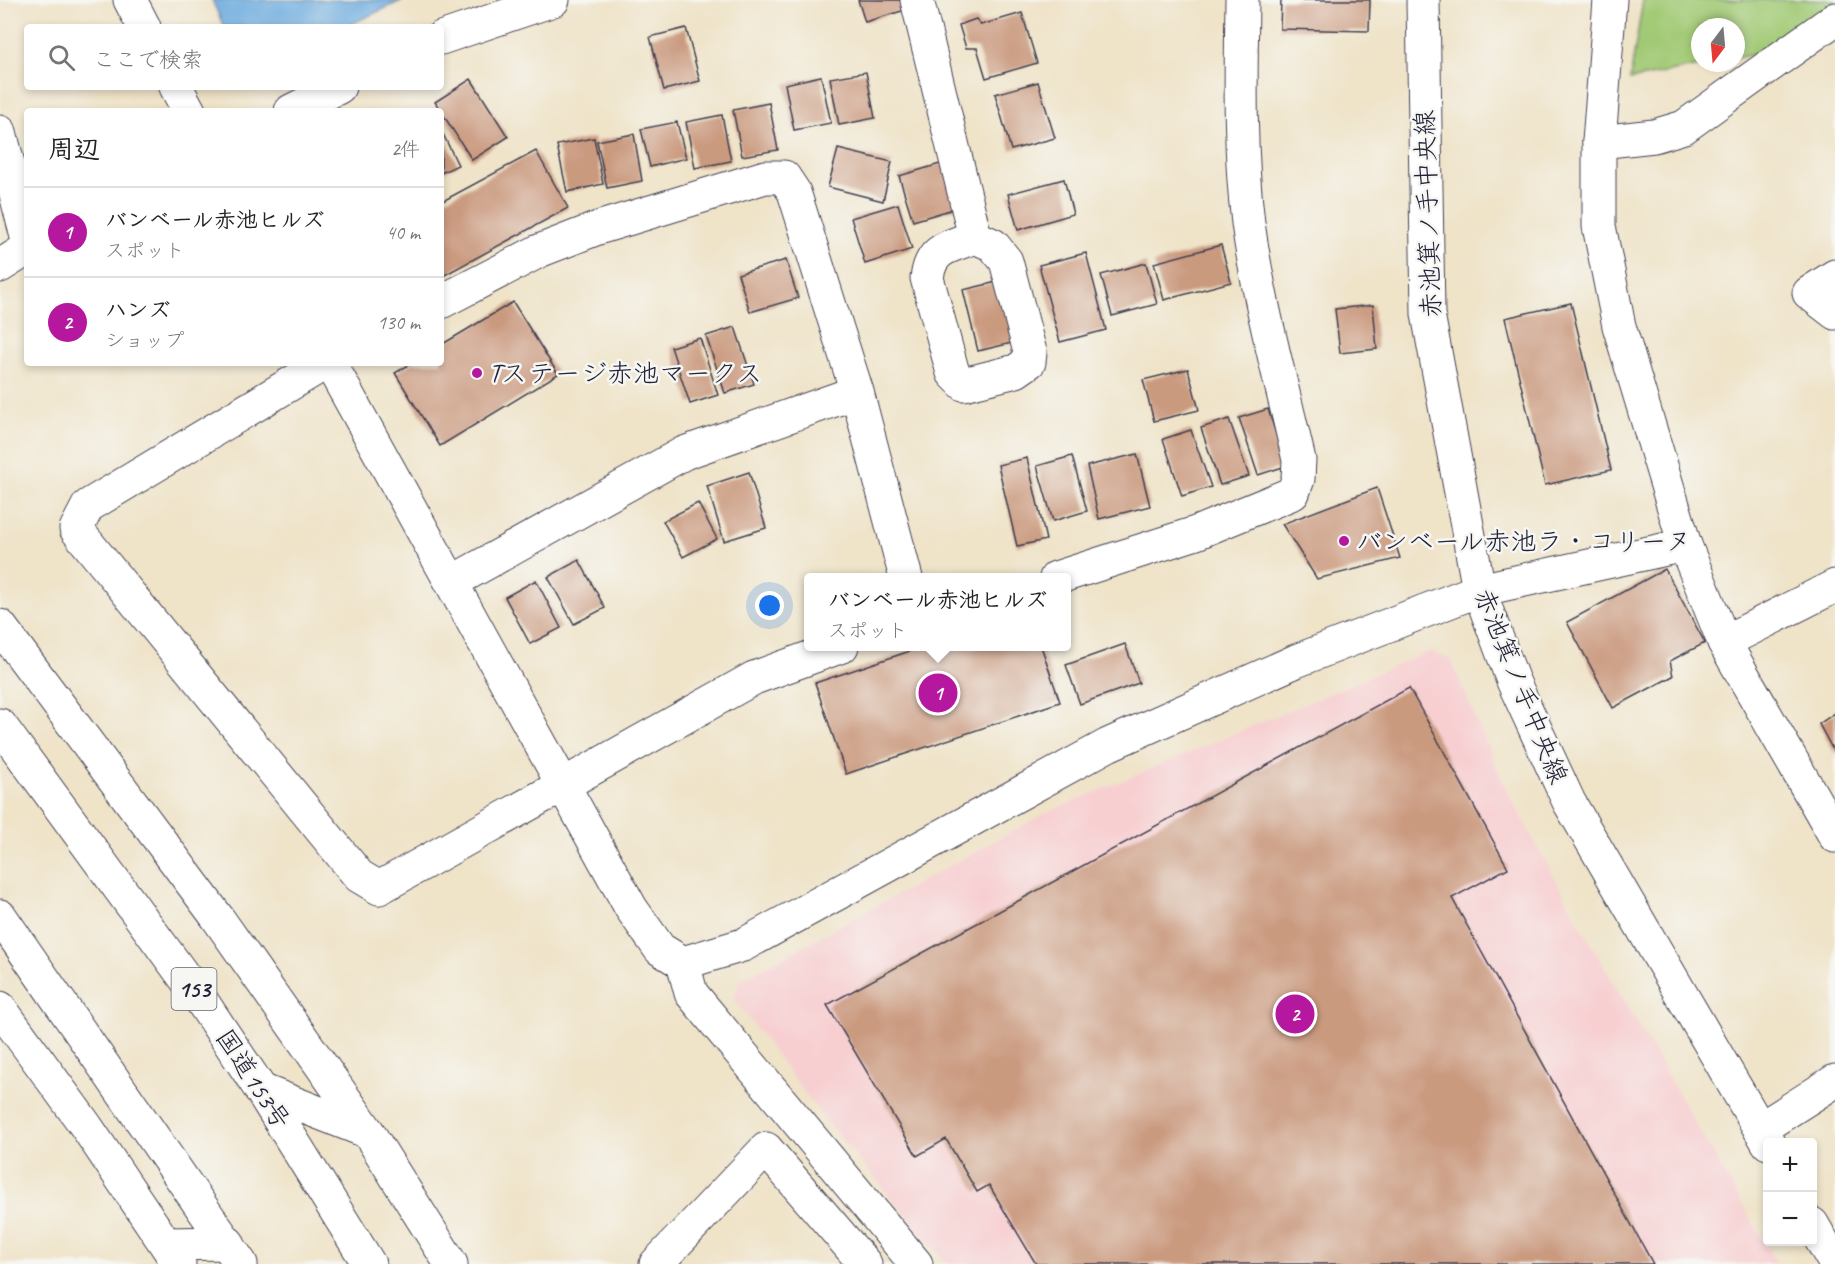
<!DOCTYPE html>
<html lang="ja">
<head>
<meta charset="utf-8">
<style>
  :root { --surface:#fff; --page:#f2f2f2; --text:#222; --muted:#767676; --line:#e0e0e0; --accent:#b5179e }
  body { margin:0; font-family:Caveat,"Klee One",sans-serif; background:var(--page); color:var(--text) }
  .controls { position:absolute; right:18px; bottom:18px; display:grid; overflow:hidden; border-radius:6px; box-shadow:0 3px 9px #0003 }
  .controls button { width:54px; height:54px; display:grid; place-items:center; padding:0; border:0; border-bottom:2px solid var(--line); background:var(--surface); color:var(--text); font:30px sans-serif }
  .compass { position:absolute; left:1691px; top:18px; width:54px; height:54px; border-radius:50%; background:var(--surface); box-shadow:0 3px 9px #0003; rotate:196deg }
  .you { position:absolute; left:770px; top:606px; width:21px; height:21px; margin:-15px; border:4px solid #fff; border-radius:50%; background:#1a73e8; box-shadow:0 0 0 9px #1a73e833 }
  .badge { display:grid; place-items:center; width:39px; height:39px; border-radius:50%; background:var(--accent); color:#fff; font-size:20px; font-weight:700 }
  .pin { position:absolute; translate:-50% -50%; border:3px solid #fff; box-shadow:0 2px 6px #0006 }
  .popup { position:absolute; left:804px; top:573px; width:267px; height:78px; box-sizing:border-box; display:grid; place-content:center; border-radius:6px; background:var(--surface); filter:drop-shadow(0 2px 4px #0005); font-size:20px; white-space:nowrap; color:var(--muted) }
  .popup b { font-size:22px; color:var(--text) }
  .popup::after { content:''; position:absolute; left:50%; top:100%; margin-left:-12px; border:12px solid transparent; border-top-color:var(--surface) }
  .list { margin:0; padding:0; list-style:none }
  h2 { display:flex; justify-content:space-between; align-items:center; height:78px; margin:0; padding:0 24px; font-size:26px }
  h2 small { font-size:20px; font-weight:400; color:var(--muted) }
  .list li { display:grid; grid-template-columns:39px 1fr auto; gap:18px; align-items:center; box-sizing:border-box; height:90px; padding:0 24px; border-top:2px solid var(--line) }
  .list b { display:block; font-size:22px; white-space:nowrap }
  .list p { margin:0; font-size:20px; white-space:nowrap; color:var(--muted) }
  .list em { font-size:20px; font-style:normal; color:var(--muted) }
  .icon { flex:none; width:33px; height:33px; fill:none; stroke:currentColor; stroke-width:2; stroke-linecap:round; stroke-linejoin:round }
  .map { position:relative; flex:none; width:1835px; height:1264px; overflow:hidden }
  .search { position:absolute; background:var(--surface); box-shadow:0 3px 9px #0003; left:24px; top:24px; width:420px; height:66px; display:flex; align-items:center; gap:15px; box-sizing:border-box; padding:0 21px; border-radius:6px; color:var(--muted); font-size:22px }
  .panel { position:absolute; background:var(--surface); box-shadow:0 3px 9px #0003; left:24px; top:108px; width:420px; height:258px; border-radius:6px }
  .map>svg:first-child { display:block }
</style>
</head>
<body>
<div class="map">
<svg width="1835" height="1264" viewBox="0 0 1835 1264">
  <rect width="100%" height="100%" fill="#f6f6f2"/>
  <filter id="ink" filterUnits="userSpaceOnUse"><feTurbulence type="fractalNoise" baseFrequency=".0167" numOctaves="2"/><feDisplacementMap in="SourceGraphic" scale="12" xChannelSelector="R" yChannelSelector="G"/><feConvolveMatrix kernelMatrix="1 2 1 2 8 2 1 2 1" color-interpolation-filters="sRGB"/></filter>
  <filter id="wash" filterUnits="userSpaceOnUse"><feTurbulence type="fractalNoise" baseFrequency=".008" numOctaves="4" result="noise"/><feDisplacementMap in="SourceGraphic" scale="24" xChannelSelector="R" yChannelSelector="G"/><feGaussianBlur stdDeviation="1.35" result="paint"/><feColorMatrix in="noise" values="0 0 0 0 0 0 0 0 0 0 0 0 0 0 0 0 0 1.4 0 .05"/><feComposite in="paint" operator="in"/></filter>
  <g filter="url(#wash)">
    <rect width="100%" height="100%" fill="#efe3c8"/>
    <path fill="#f7cfd1" d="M1430,651L1451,660L1505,787L1586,935L1777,1264H947L818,1111L734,999L739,981L1044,814Z"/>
    <path fill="#a2ca76" stroke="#627658" stroke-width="1.5" d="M1643,0H1835V37L1736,58V27H1700V63H1713L1630,80Z"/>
    <path fill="#6aaade" stroke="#46668c" stroke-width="1.5" d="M212,0H403L345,27H224Z"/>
    <g id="blocks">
      <g fill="#ca9a7f">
        <path d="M858,0H910L912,8L865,22Z"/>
        <path d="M1281,0H1370L1369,31L1280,29Z"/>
        <path d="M1022,13L1037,63L986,78L977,48H966L959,25L976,19L981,25Z"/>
        <path d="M686,28L700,81L664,90L650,37Z"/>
        <path d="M866,72L875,118L839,125L830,78Z"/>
        <path d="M821,76L831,123L794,130L785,84Z"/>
        <path d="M471,79L508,137L472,160L435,102Z"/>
        <path d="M1038,82L1055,138L1011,150L995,94Z"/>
        <path d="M769,103L778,150L742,156L733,110Z"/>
        <path d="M722,115L731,161L695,168L686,122Z"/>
        <path d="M677,122L686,158L650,167L641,129Z"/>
        <path d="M441,130L458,165L441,173Z"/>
        <path d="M634,134L642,181L607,188L597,141Z"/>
        <path d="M594,138L603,184L567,192L557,145Z"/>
        <path d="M838,149L892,162L883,201L828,187Z"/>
        <path d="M536,151L568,208L441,277V202Z"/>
        <path d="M947,162L960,207L913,221L899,176Z"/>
        <path d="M1064,179L1073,214L1018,230L1008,194Z"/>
        <path d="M898,204L912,249L865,264L851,218Z"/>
        <path d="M1221,245L1231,282L1164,300L1154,263Z"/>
        <path d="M1086,253L1106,330L1060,342L1039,265Z"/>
        <path d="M786,260L798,298L750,312L738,274Z"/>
        <path d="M1146,263L1157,304L1112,316L1101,275Z"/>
        <path d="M1001,281L1016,342L978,351L963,290Z"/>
        <path d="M513,302L558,374L440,446L395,373L412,363H441V345Z"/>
        <path d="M1571,303L1611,470L1545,485L1505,318Z"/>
        <path d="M1373,305L1377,349L1340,353L1335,309Z"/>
        <path d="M735,327L754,384L725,393L706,336Z"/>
        <path d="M700,338L718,395L690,404L671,347Z"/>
        <path d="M1188,369L1199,410L1154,421L1143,380Z"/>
        <path d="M1268,409L1286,466L1258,475L1239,418Z"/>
        <path d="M1229,419L1249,476L1220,485L1201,428Z"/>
        <path d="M1191,430L1211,487L1182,496L1163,439Z"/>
        <path d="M1137,454L1150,506L1099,519L1087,466Z"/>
        <path d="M1072,456L1087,511L1053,521L1037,466Z"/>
        <path d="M1027,458L1046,540L1017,546L998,465Z"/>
        <path d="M749,472L766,528L724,541L707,486Z"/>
        <path d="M1377,488L1400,558L1317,579L1282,524Z"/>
        <path d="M698,503L717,539L683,557L663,521Z"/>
        <path d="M579,560L605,608L574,624L548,577Z"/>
        <path d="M1665,569L1705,643L1670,661L1673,676L1613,708L1567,622Z"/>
        <path d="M536,580L561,628L530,644L505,597Z"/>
        <path d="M1125,644L1139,683L1080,704L1066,665Z"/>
        <path d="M925,646H1041L1060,702L846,774L815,683Z"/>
        <path d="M1409,688L1508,868L1452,898L1653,1264H1036L989,1185L977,1192L946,1139L917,1156L827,1005Z"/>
        <path d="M1835,713V754L1819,724Z"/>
      </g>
    </g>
  </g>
  <g filter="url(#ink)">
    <use href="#blocks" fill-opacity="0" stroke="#413f50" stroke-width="1.5"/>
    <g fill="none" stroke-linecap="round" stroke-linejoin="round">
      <defs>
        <g id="minor">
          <path d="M130,0L144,27"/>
          <path d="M917,0L975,237"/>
          <path d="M1423,0L1428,314L1479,590L1513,681L1569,802L1768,1143"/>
          <path d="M1610,0L1599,142V226L1619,326L1685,545L1724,642L1835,836"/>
          <path d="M441,38L553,0"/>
          <path d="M176,87L189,111"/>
          <path d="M291,111L339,87"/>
          <path d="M0,132L27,237"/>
          <path d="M1599,142L1654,136L1684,127L1835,19"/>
          <path d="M975,237L993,245L1006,261L1030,352L1029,362L1016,371L964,384L953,373L927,278C931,247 950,247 975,237Z"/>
          <path d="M0,266L27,249"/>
          <path d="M1835,276L1809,293L1835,313"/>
          <path d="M441,302L539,251L598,228L765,177H784L794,192L857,392L906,578"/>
          <path d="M325,363L88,506L76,529L359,876L379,888L754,678L842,646"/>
          <path d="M330,363L631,908L660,949L683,963L743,945L1108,745L1296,661L1479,590L1685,545"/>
          <path d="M1056,578L1196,533L1293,493L1298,479L1299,460C1281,381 1259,303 1248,223C1239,149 1241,74 1242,0"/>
          <path d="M452,582L684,453L857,392"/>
          <path d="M0,626L217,917L368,1132L451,1264"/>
          <path d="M1724,642L1835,586"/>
          <path d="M683,963L691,993L916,1264"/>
          <path d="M0,1008L86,1126L179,1264"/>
          <path d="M261,1090L368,1132"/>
          <path d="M1760,1129L1835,1081"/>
          <path d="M1812,1224L1835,1263"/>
          <path d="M166,1244L228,1243"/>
          <path d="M656,1264L766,1149L865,1264"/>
        </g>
        <g id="highway">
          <path d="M0,725L199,997L261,1090L369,1264"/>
          <path d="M0,916L241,1264"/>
        </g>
      </defs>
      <use href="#minor" stroke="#413f50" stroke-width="35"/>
      <use href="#highway" stroke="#413f50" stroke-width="35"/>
      <use href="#minor" stroke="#fff" stroke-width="33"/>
      <use href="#highway" stroke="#fff" stroke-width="33"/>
    </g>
  </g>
  <g fill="#b5179e" stroke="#f6f6f2" stroke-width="2">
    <circle cx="477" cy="373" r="6"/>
    <circle cx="1344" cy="541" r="6"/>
  </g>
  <g text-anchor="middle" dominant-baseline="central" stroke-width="5" stroke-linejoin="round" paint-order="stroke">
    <rect fill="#f6f6f2" stroke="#626272" stroke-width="1.5" x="171.5" y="968" width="45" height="42" rx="4.5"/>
    <g font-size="24" font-weight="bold" fill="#22223b">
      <text x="194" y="989">153</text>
    </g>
    <g font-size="26" fill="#22223b" stroke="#f6f6f2">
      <text transform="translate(1428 214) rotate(-92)">赤池箕ノ手中央線</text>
      <text transform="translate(1521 686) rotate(68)">赤池箕ノ手中央線</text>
      <text transform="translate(253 1079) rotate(57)">国道153号</text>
    </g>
    <g font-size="26" fill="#22223b" stroke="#f6f6f2" text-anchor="start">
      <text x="489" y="373">Tステージ赤池マークス</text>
      <text x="1356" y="541">バンベール赤池ラ・コリーヌ</text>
    </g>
  </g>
</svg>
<div class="controls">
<button>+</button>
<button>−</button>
</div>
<svg class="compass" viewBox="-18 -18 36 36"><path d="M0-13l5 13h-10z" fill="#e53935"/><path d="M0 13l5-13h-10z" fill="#767676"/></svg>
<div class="you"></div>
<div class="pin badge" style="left:938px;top:693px">1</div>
<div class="popup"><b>バンベール赤池ヒルズ</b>スポット</div>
<div class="pin badge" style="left:1295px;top:1014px">2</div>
<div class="search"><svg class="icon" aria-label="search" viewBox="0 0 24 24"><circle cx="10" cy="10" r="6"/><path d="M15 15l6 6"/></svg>ここで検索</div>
<section class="panel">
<h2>周辺<small>2件</small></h2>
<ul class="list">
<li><span class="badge">1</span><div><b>バンベール赤池ヒルズ</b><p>スポット</p></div><em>40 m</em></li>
<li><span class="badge">2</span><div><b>ハンズ</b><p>ショップ</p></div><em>130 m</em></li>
</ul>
</section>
</div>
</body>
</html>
